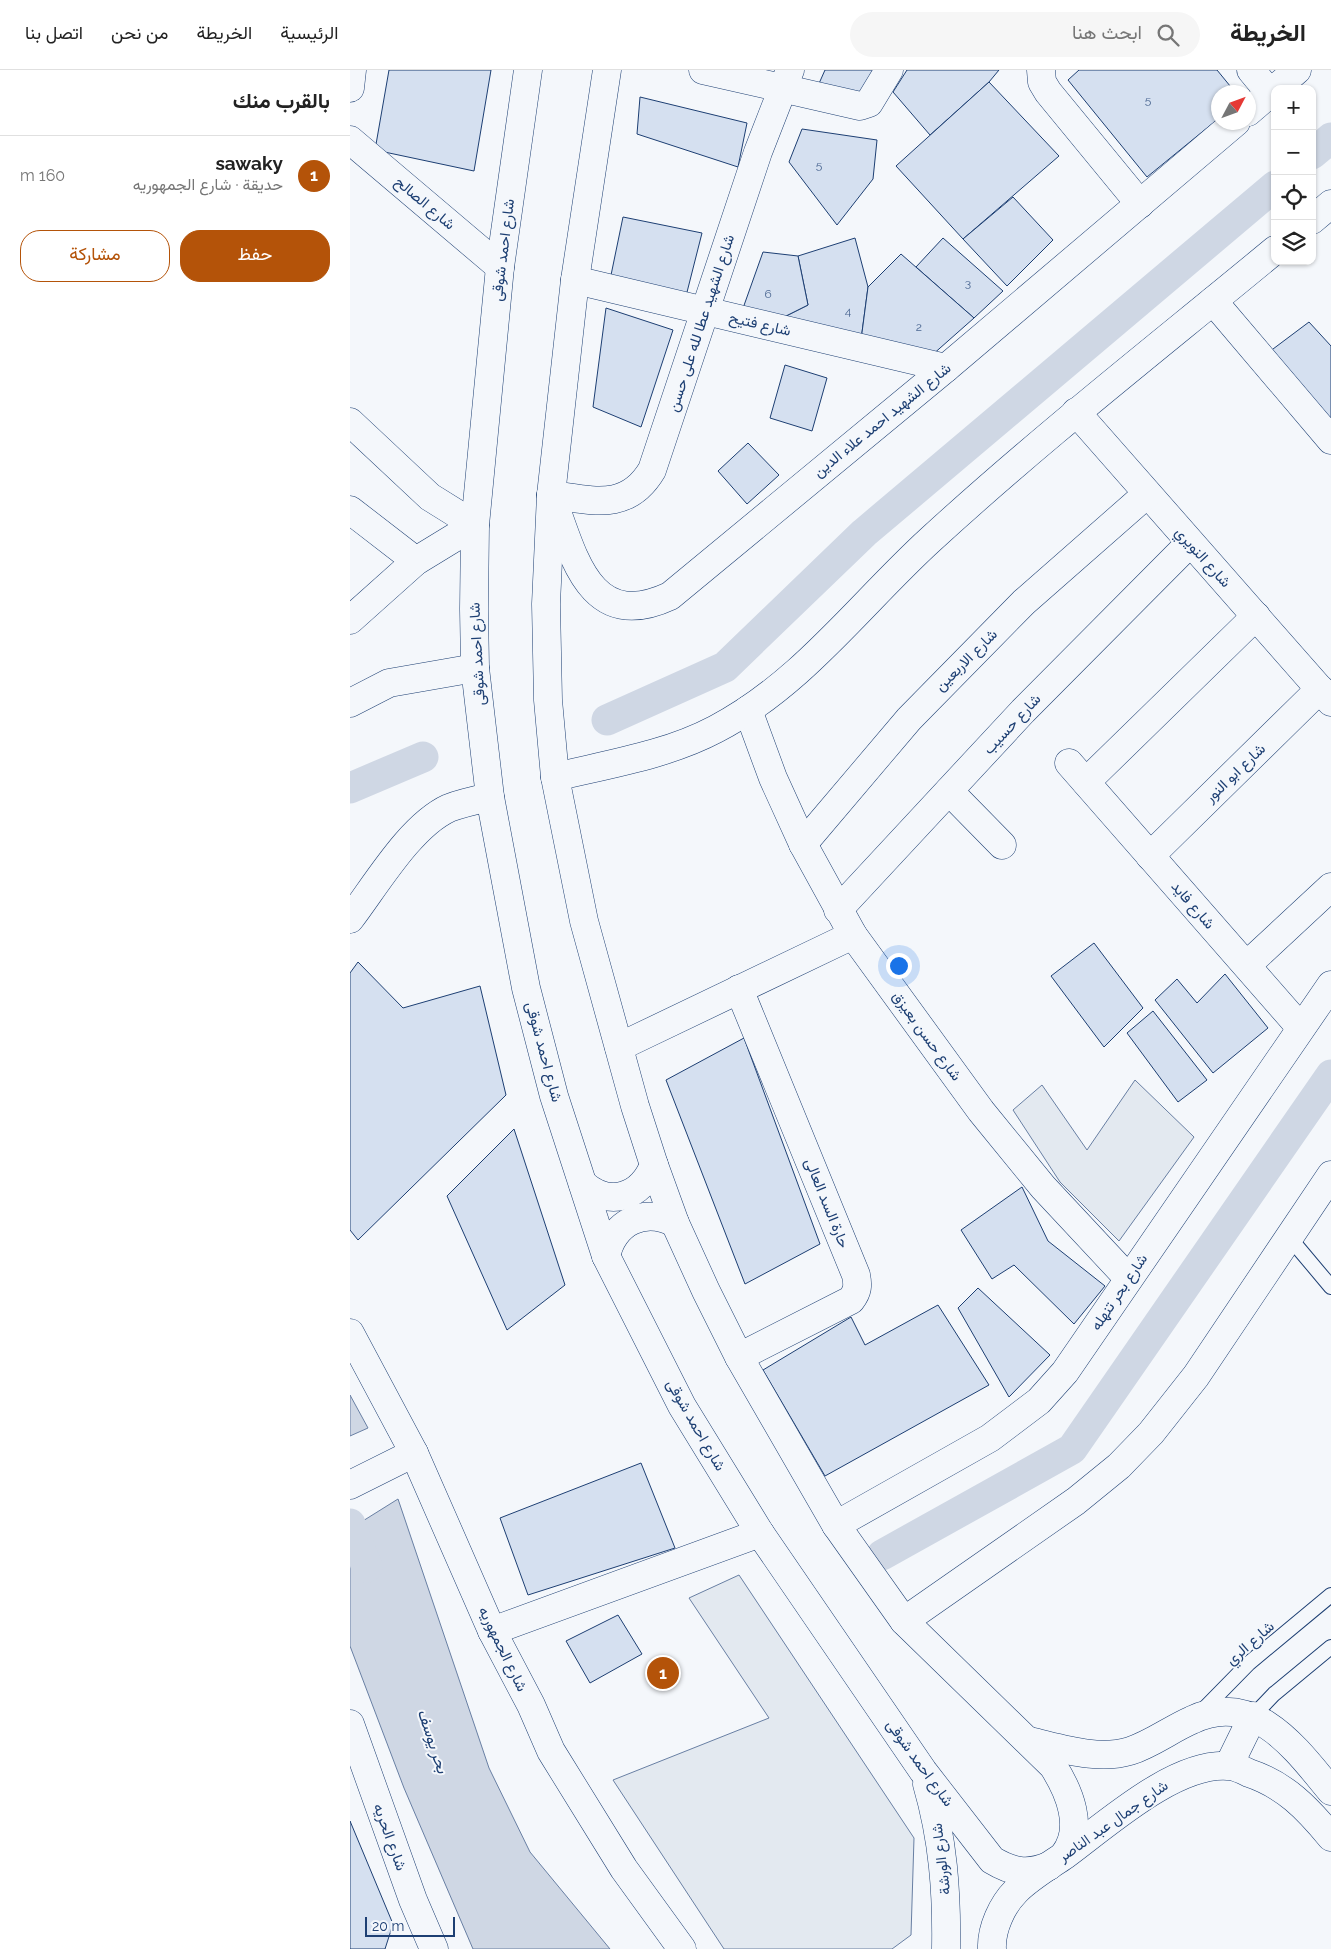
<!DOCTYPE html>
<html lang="ar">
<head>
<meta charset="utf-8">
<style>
  :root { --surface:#fff; --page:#f6f6f6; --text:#222; --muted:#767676; --line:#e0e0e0; --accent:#b45309 }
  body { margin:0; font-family:Raleway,Vazirmatn,sans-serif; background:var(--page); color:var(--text); direction:rtl }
  .controls { position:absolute; right:15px; top:15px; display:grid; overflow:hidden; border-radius:10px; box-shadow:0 1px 4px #0004 }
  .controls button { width:45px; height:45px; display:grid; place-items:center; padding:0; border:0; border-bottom:1px solid var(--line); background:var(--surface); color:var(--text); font:25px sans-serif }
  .compass { position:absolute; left:861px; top:15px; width:45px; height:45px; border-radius:50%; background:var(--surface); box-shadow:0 1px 4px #0004; rotate:49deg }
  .scale { position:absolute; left:15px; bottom:12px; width:90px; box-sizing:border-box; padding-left:5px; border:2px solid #1d3f73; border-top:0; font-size:14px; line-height:18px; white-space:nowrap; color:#1d3f73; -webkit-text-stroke:4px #f4f7fb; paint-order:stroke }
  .you { position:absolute; left:548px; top:895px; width:18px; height:18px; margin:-12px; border:4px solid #fff; border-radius:50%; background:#1a73e8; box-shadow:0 0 0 8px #1a73e833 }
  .badge { display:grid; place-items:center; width:32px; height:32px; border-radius:50%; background:var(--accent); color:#fff; font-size:16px; font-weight:700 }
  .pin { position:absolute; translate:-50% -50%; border:2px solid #fff; box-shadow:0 1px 5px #0006 }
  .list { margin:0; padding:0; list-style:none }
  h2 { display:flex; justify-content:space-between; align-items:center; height:65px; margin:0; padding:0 20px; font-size:21px }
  h2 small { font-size:16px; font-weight:400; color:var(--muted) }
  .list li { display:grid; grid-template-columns:32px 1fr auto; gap:15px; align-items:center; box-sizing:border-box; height:80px; padding:0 20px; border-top:1px solid var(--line) }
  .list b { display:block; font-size:19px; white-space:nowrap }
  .list p { margin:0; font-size:16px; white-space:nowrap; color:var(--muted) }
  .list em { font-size:16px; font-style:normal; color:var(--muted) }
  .actions { display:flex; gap:10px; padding:15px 20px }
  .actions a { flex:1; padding:11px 0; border:1px solid var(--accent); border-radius:20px; text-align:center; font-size:18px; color:var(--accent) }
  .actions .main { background:var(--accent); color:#fff }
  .icon { flex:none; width:28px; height:28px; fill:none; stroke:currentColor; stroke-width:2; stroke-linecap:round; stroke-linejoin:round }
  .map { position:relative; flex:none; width:981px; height:1879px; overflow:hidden; direction:ltr }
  header { display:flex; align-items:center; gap:30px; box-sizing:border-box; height:70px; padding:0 25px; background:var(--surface); border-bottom:1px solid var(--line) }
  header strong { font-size:24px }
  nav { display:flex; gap:28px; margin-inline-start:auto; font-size:18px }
  .search { width:350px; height:45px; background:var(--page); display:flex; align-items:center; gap:12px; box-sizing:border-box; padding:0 18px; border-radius:28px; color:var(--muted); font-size:19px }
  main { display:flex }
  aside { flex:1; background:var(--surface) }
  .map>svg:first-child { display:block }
</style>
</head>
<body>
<header>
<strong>الخريطة</strong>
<div class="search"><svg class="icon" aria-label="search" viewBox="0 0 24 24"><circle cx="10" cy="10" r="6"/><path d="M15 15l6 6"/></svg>ابحث هنا</div>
<nav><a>الرئيسية</a><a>الخريطة</a><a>من نحن</a><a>اتصل بنا</a></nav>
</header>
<main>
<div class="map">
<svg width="981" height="1879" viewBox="0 0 981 1879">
  <rect width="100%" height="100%" fill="#f4f7fb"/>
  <g fill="#e3e9f0" stroke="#687fa3">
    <path d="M785,1010L844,1067L769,1171L710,1112L663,1040L692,1015L737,1080Z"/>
    <path d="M389,1505L564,1768L561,1865L542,1879H374L263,1710L419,1648L339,1528Z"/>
  </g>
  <g fill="#cfd7e4" stroke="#687fa3">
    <path d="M0,1325L18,1358L0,1366Z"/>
    <path d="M48,1429L139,1698L180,1782L260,1879H123L54,1718L0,1576V1459Z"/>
  </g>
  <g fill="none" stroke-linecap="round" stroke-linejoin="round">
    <g stroke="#cfd7e4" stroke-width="31">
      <path d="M962,84L981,68"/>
      <path d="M257,650L375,597L514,463L925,116"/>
      <path d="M0,718L73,687"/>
      <path d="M0,1454L17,1497"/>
      <path d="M532,1485L722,1379L981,1005"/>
    </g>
  </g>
  <g fill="#d5e0f0" stroke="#1d3f73">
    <path d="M39,0H141L124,101L25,80Z"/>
    <path d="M475,0H530L508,32L467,18Z"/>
    <path d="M557,0H649L639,12L580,65L543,22Z"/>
    <path d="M729,0H867L885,22H868V49L797,107L718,10Z"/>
    <path d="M639,12L709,86L613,169L546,96Z"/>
    <path d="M290,27L397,53L388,97L287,64Z"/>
    <path d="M452,59L527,70L523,109L487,155L439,92Z"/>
    <path d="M663,127L703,170L657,216L613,169Z"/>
    <path d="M273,147L352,163L334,234L260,210Z"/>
    <path d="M505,168L518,217L511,270L430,249L458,235L448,186Z"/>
    <path d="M593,168L653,221L624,248L566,197Z"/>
    <path d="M413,182L448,186L458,235L430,249L392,241Z"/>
    <path d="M551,184L624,248L581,286L511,270L518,217Z"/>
    <path d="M256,238L323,260L291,357L243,337Z"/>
    <path d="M959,252L981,276V358L915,285Z"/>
    <path d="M435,295L477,308L462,361L420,348Z"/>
    <path d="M398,373L429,405L397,434L368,401Z"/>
    <path d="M744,873L793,938L754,977L701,906Z"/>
    <path d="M8,892L53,938L130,916L156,1025L8,1170L0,1160V903Z"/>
    <path d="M875,904L918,958L863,1003L805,930L827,909L847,933Z"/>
    <path d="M803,941L857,1010L828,1032L777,963Z"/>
    <path d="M394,968L470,1174L395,1214L316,1010Z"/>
    <path d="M164,1059L215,1215L157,1260L97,1126Z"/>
    <path d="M672,1117L698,1171L755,1216L724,1254L664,1195L642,1209L611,1160Z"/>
    <path d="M628,1218L700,1285L659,1327L608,1238Z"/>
    <path d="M588,1235L639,1315L475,1406L413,1300L501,1247L515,1275Z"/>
    <path d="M291,1393L325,1478L178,1525L150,1448Z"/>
    <path d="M268,1545L292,1584L240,1613L216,1571Z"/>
    <path d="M0,1751L43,1854L35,1879H0Z"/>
  </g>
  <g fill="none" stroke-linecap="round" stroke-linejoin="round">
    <defs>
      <g id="service">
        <path d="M939,1167L981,1217"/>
        <path d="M850,1643L899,1593L981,1525"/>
        <path d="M903,1646L924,1624L981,1577"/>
      </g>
      <g id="minor">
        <path d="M353,0L510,36L519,33L539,0"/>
        <path d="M691,0L692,12L698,22L790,134"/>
        <path d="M901,0L920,23"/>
        <path d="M0,18L2,0"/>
        <path d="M0,70L150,197"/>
        <path d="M225,210L596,298"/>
        <path d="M863,231L981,370"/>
        <path d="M726,342L981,632"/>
        <path d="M0,352L80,427L125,455L66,491L0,550"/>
        <path d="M201,425C242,430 277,442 302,400L408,82L440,0"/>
        <path d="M0,440L66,491"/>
        <path d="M398,640L423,708L453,774L503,865L631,1041L693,1117L778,1208"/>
        <path d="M719,693L950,957"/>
        <path d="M736,712L906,546"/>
        <path d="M599,721L652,775"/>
        <path d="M453,774L559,649L674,532L797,424"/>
        <path d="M800,786L970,619"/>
        <path d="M488,840L673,641L840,473"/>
        <path d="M897,895L981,817"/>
        <path d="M389,919L506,1205C508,1215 508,1221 501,1230L389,1287"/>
        <path d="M269,977L503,865"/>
      </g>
      <g id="tertiary">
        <path d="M925,19L947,0"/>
        <path d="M898,42L925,19"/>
        <path d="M962,150L981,134"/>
        <path d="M201,425C223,483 238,564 320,526L596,298L886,52"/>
        <path d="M0,633L39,613L125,598"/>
        <path d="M205,707C259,694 317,685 366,659C452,614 510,534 580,470C691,368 809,276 925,180"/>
        <path d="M0,849C26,815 60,756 99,738C112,733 126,730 140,727"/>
        <path d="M0,1263L64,1383L142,1561L181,1635L201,1681L274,1799L332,1879"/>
        <path d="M0,1415L64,1383"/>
        <path d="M0,1654L63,1830L84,1879"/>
      </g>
      <g id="secondary">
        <path d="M486,1455L640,1368L689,1331L715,1302L981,915"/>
        <path d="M554,1551L726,1431L769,1396L801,1363L846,1306L981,1105"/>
      </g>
      <g id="primary">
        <path d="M178,0L150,197L125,455L124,539L125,598L140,727L176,918L204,1026L256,1186L332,1336L410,1463L573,1701L642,1790C662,1802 677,1805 699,1796"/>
        <path d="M257,0L225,210L201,425L196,534L198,630L205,707L234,851L285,1036L304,1095L325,1153L356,1221L389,1287L486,1455L554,1551L703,1696C719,1721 735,1758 714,1785"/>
        <path d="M233,1114C260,1138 291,1127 304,1095"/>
        <path d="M256,1186C264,1152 294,1137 325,1153"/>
        <path d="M142,1561L410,1463"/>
        <path d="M679,1671C710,1678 748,1691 780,1681C802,1674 821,1659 842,1650C905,1620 946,1679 981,1721"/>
        <path d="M879,1695L903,1646"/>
        <path d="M577,1714C593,1769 597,1822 596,1879"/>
        <path d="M642,1879C641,1859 652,1835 666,1821C680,1807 699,1796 715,1785C756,1755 825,1692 878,1696C885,1696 893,1700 899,1703C935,1715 957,1738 981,1767"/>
      </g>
    </defs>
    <use href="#service" stroke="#1d3f73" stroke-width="16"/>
    <use href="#minor" stroke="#1d3f73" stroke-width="29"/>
    <use href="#tertiary" stroke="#1d3f73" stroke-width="29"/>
    <use href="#secondary" stroke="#1d3f73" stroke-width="29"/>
    <use href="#primary" stroke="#1d3f73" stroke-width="29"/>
    <use href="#service" stroke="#f4f7fb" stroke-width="14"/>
    <use href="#minor" stroke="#f4f7fb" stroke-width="28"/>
    <use href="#tertiary" stroke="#f4f7fb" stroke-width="28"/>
    <use href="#secondary" stroke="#f4f7fb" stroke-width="28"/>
    <use href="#primary" stroke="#f4f7fb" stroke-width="28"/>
  </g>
  <g text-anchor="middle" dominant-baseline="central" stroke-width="4" stroke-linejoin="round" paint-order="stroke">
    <g font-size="12" fill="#4b6792">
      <text x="798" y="30">5</text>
      <text x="469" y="95">5</text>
      <text x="618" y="213">3</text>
      <text x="418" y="224">6</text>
      <text x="498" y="241">4</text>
      <text x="569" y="257">2</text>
    </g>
    <g font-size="15" fill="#1d3f73" stroke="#f4f7fb">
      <text transform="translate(75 133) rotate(40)">شارع الصالح</text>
      <text transform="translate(153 180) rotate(-83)">شارع احمد شوقى</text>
      <text transform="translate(351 253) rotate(-72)">شارع الشهيد عطا لله على حسن</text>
      <text transform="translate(410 254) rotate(13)">شارع فتيح</text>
      <text transform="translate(532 350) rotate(-39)">شارع الشهيد احمد علاء الدين</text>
      <text transform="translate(853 487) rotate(48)">شارع النويري</text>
      <text transform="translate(127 584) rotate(-93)">شارع احمد شوقى</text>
      <text transform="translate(616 590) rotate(-45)">شارع الاربعين</text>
      <text transform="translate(662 654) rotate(-47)">شارع حسيب</text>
      <text transform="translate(885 703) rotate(-44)">شارع ابو النور</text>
      <text transform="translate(843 835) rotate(49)">شارع فايد</text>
      <text transform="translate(577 966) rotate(54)">شارع حسن بعيزق</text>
      <text transform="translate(194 982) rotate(75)">شارع احمد شوقى</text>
      <text transform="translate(477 1133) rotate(68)">حارة السد العالى</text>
      <text transform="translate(769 1222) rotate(-56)">شارع بحر تنهله</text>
      <text transform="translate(346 1355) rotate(60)">شارع احمد شوقى</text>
      <text transform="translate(900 1573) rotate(-41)">شارع الري</text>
      <text transform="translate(153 1579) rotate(64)">شارع الجمهوريه</text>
      <text transform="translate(570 1693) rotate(54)">شارع احمد شوقى</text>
      <text transform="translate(763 1751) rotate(-35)">شارع جمال عبد الناصر</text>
      <text transform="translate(40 1767) rotate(70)">شارع الحريه</text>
      <text transform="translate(591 1789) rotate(-97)">شارع الورشة</text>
    </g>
    <g font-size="16" font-style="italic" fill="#1d3f73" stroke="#f4f7fb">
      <text transform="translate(83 1671) rotate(72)">بحر يوسف</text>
    </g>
  </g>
</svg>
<div class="controls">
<button>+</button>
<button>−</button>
<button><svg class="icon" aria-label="locate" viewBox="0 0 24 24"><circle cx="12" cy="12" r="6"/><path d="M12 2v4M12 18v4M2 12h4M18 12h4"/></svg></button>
<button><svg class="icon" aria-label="layers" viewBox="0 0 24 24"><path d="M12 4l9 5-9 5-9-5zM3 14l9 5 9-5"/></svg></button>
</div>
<svg class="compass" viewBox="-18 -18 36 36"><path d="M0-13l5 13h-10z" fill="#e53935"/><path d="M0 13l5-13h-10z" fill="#767676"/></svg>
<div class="scale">20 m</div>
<div class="you"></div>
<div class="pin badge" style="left:313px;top:1603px">1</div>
</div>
<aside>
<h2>بالقرب منك<small></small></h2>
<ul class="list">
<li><span class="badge">1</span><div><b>sawaky</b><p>حديقة · شارع الجمهوريه</p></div><em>160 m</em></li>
</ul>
<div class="actions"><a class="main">حفظ</a><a>مشاركة</a></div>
</aside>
</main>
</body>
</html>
